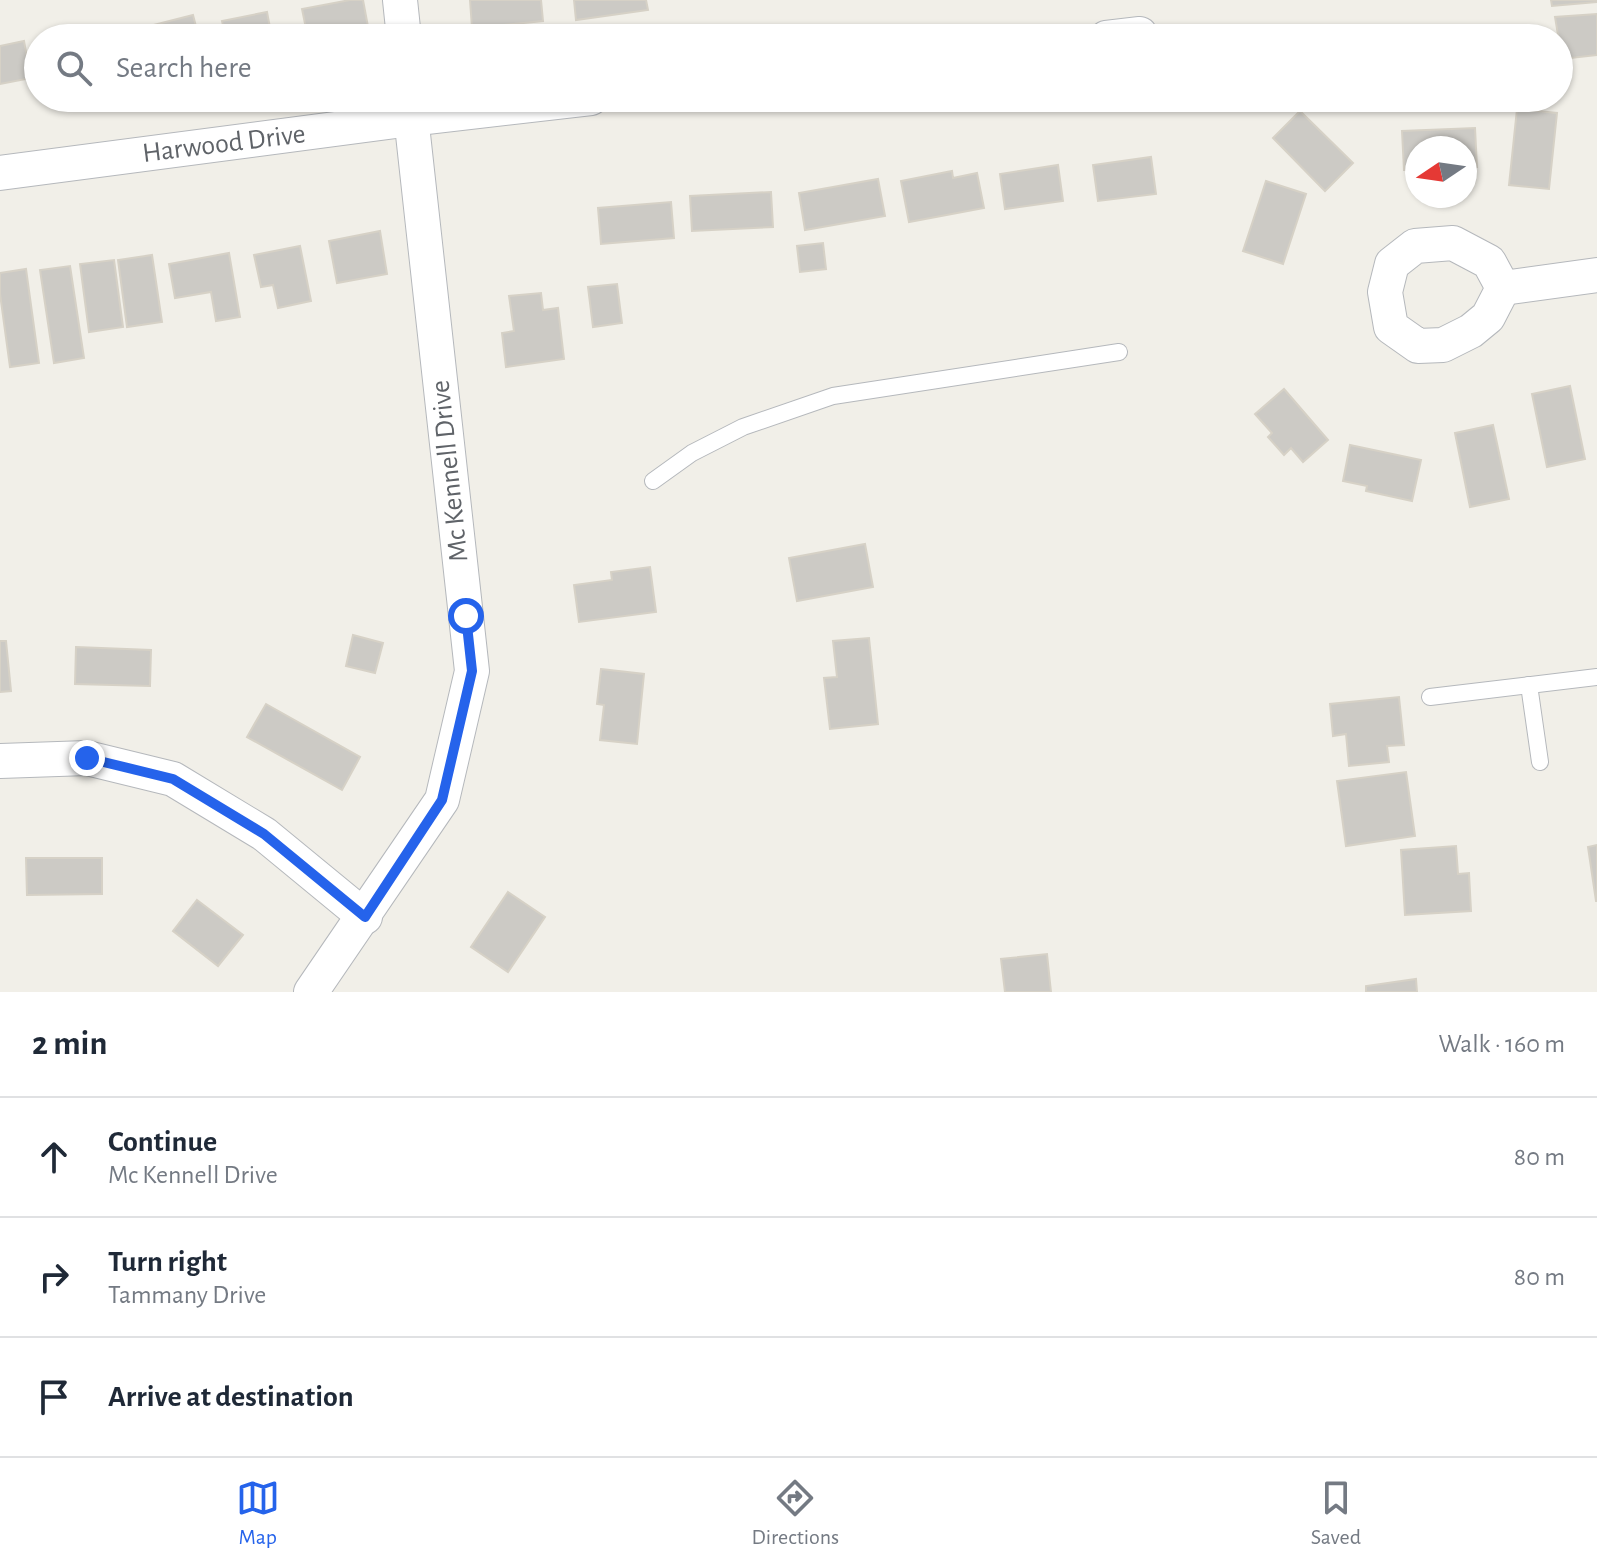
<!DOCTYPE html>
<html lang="en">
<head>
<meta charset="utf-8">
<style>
  :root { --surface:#fff; --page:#f6f6f7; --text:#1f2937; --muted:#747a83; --line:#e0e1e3; --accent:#2563eb }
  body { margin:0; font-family:"Alegreya Sans",sans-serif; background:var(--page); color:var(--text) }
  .compass { position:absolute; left:1405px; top:136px; width:72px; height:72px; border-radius:50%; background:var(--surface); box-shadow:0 2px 6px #0004; rotate:257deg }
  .stop { position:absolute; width:24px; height:24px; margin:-18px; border:6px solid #2563eb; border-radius:50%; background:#fff }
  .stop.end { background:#2563eb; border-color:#fff; box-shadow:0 2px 8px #0008 }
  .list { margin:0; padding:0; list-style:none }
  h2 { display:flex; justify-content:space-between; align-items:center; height:104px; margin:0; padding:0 32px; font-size:34px }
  h2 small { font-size:26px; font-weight:400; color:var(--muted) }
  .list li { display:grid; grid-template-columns:52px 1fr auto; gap:24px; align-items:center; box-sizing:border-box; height:120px; padding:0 32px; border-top:2px solid var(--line) }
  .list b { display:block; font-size:30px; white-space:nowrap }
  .list p { margin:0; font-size:26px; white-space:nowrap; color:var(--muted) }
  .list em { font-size:26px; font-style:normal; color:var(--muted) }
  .icon { flex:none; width:44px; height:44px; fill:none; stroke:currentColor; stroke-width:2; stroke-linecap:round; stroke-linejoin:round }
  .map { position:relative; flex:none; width:1597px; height:992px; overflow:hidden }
  .search { position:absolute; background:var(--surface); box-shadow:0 2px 6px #0004; left:24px; right:24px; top:24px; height:88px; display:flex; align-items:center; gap:20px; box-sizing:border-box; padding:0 28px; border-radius:44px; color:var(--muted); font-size:30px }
  .sheet { height:464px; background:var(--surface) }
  nav { display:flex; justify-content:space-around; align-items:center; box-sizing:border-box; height:112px; border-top:2px solid var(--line); background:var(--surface); font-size:22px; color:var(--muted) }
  nav a { display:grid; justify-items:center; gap:4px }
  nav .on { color:var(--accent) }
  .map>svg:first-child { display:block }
</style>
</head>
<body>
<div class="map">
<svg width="1597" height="992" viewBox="0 0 1597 992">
  <rect width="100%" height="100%" fill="#f1efe8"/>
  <g fill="#cccac5" stroke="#d6d1c6" stroke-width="2">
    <path d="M350,0H363L369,32L339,38H308L302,9Z"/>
    <path d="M470,0H541L543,21L472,28Z"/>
    <path d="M574,0H646L648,10L576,20Z"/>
    <path d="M1551,0H1597V2L1552,6Z"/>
    <path d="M267,12L272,38H226L222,21Z"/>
    <path d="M1597,14V55L1562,59L1555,17Z"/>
    <path d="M193,15L199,38H141L138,29Z"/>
    <path d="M24,41L31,78L0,84V46Z"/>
    <path d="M1517,109L1557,113L1549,189L1509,185Z"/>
    <path d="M1300,111L1353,163L1325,191L1273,138Z"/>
    <path d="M1475,128L1477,167L1465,168V148H1417V170H1404L1402,131Z"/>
    <path d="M1151,157L1156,194L1098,201L1093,165Z"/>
    <path d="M1058,165L1063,201L1005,209L1000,174Z"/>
    <path d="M952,171L953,178L977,173L984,208L909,222L901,181Z"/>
    <path d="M878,179L885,216L805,230L799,193Z"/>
    <path d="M1266,181L1306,194L1283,264L1243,251Z"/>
    <path d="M771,192L773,227L692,231L690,196Z"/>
    <path d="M671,202L674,238L601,244L598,208Z"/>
    <path d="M380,231L387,274L337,283L329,241Z"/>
    <path d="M823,243L826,269L800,272L797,246Z"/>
    <path d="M300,246L311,301L278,308L273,285L261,287L254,255Z"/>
    <path d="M229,253L240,317L216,321L211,292L175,298L169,264Z"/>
    <path d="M152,255L162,322L127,327L118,260Z"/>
    <path d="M114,260L123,327L89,332L80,264Z"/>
    <path d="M70,266L84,358L54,363L40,270Z"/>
    <path d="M26,269L39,363L10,367L0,294V273Z"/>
    <path d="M617,284L622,323L593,327L588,287Z"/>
    <path d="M541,293L543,310L558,308L564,359L506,367L502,333L514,331L509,296Z"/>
    <path d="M1570,386L1585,459L1547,467L1532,394Z"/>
    <path d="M1284,389L1328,440L1303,462L1291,448L1284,455L1268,437L1272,433L1255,414Z"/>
    <path d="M1493,425L1509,499L1470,507L1455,433Z"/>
    <path d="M1350,445L1421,460L1412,501L1366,491L1367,486L1343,481Z"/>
    <path d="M865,544L873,587L797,601L789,558Z"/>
    <path d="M650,567L656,612L579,622L574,585L612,580L611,572Z"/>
    <path d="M353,635L383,643L375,673L346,666Z"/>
    <path d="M869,638L878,724L830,729L824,678L837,677L833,641Z"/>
    <path d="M0,641H6L11,691L0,692Z"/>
    <path d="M76,647L151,650L150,686L75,684Z"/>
    <path d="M601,669L644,674L637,744L600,740L604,705L597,704Z"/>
    <path d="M1399,697L1404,745L1387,746L1389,762L1349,766L1346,734L1333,736L1330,704Z"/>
    <path d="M266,704L360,757L342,790L247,737Z"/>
    <path d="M1406,772L1415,836L1346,846L1337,781Z"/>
    <path d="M1597,845V901H1596L1588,847Z"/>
    <path d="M1456,846L1458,874L1469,873L1471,911L1405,915L1401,850Z"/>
    <path d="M26,858H102V894L27,895Z"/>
    <path d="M508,892L545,917L508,972L471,947Z"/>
    <path d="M197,900L243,935L218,966L173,931Z"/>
    <path d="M1047,954L1051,992H1005L1001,959Z"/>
    <path d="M1416,979L1417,992H1366V986Z"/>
  </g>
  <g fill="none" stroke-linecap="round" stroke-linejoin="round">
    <defs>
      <g id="lane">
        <path d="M653,481L692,453L743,427L833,396L1119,352"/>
        <path d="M1529,685L1540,762"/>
        <path d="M1430,697L1597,677"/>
      </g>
      <g id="street">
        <path d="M400,0L404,38"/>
        <path d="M1106,38L1140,34"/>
        <path d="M0,173L411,119L591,98"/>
        <path d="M1453,243L1489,262L1503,288L1488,317L1471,331L1443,345L1418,346L1391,327L1385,292L1392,264L1415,246Z"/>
        <path d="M1503,288L1597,275"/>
        <path d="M0,761L87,758L173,779L264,834L365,917"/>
        <path d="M311,992L442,800L472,671L409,98"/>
      </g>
    </defs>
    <use href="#lane" stroke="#b5b8bc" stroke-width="18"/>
    <use href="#street" stroke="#b5b8bc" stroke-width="36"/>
    <use href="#lane" stroke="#fff" stroke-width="16"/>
    <use href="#street" stroke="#fff" stroke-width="34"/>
  </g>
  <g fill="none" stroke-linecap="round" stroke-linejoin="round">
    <path stroke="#2563eb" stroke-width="10" d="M87,758L173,779L264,834L365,917L442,800L472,671L466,616"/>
  </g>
  <g text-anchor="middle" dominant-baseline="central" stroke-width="6" stroke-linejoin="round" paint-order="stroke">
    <g font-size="28" fill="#5f6368" stroke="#fff">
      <text transform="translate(224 144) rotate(-7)">Harwood Drive</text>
      <text transform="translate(450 471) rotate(-96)">Mc Kennell Drive</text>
    </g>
  </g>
</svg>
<svg class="compass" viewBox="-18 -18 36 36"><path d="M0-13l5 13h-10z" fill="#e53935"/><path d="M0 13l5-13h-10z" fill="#747a83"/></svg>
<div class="stop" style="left:466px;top:616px"></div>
<div class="stop end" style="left:87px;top:758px"></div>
<div class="search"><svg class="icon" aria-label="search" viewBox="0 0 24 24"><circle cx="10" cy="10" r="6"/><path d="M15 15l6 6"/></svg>Search here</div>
</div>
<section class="sheet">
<h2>2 min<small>Walk · 160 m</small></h2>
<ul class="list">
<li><svg class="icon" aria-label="ahead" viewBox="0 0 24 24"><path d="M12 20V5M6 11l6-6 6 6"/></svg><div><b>Continue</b><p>Mc Kennell Drive</p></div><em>80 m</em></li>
<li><svg class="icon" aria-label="right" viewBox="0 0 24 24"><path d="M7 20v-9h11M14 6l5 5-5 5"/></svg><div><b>Turn right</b><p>Tammany Drive</p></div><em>80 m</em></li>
<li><svg class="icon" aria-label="arrive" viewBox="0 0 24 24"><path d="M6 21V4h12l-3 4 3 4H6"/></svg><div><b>Arrive at destination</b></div></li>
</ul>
</section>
<nav>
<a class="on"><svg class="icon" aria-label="map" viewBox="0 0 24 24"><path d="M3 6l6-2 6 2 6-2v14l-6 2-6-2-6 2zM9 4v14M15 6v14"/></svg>Map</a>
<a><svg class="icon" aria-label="directions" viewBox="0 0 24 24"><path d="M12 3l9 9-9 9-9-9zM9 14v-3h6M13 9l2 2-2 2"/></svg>Directions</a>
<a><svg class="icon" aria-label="saved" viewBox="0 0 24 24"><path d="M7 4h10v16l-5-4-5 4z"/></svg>Saved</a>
</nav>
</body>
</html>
